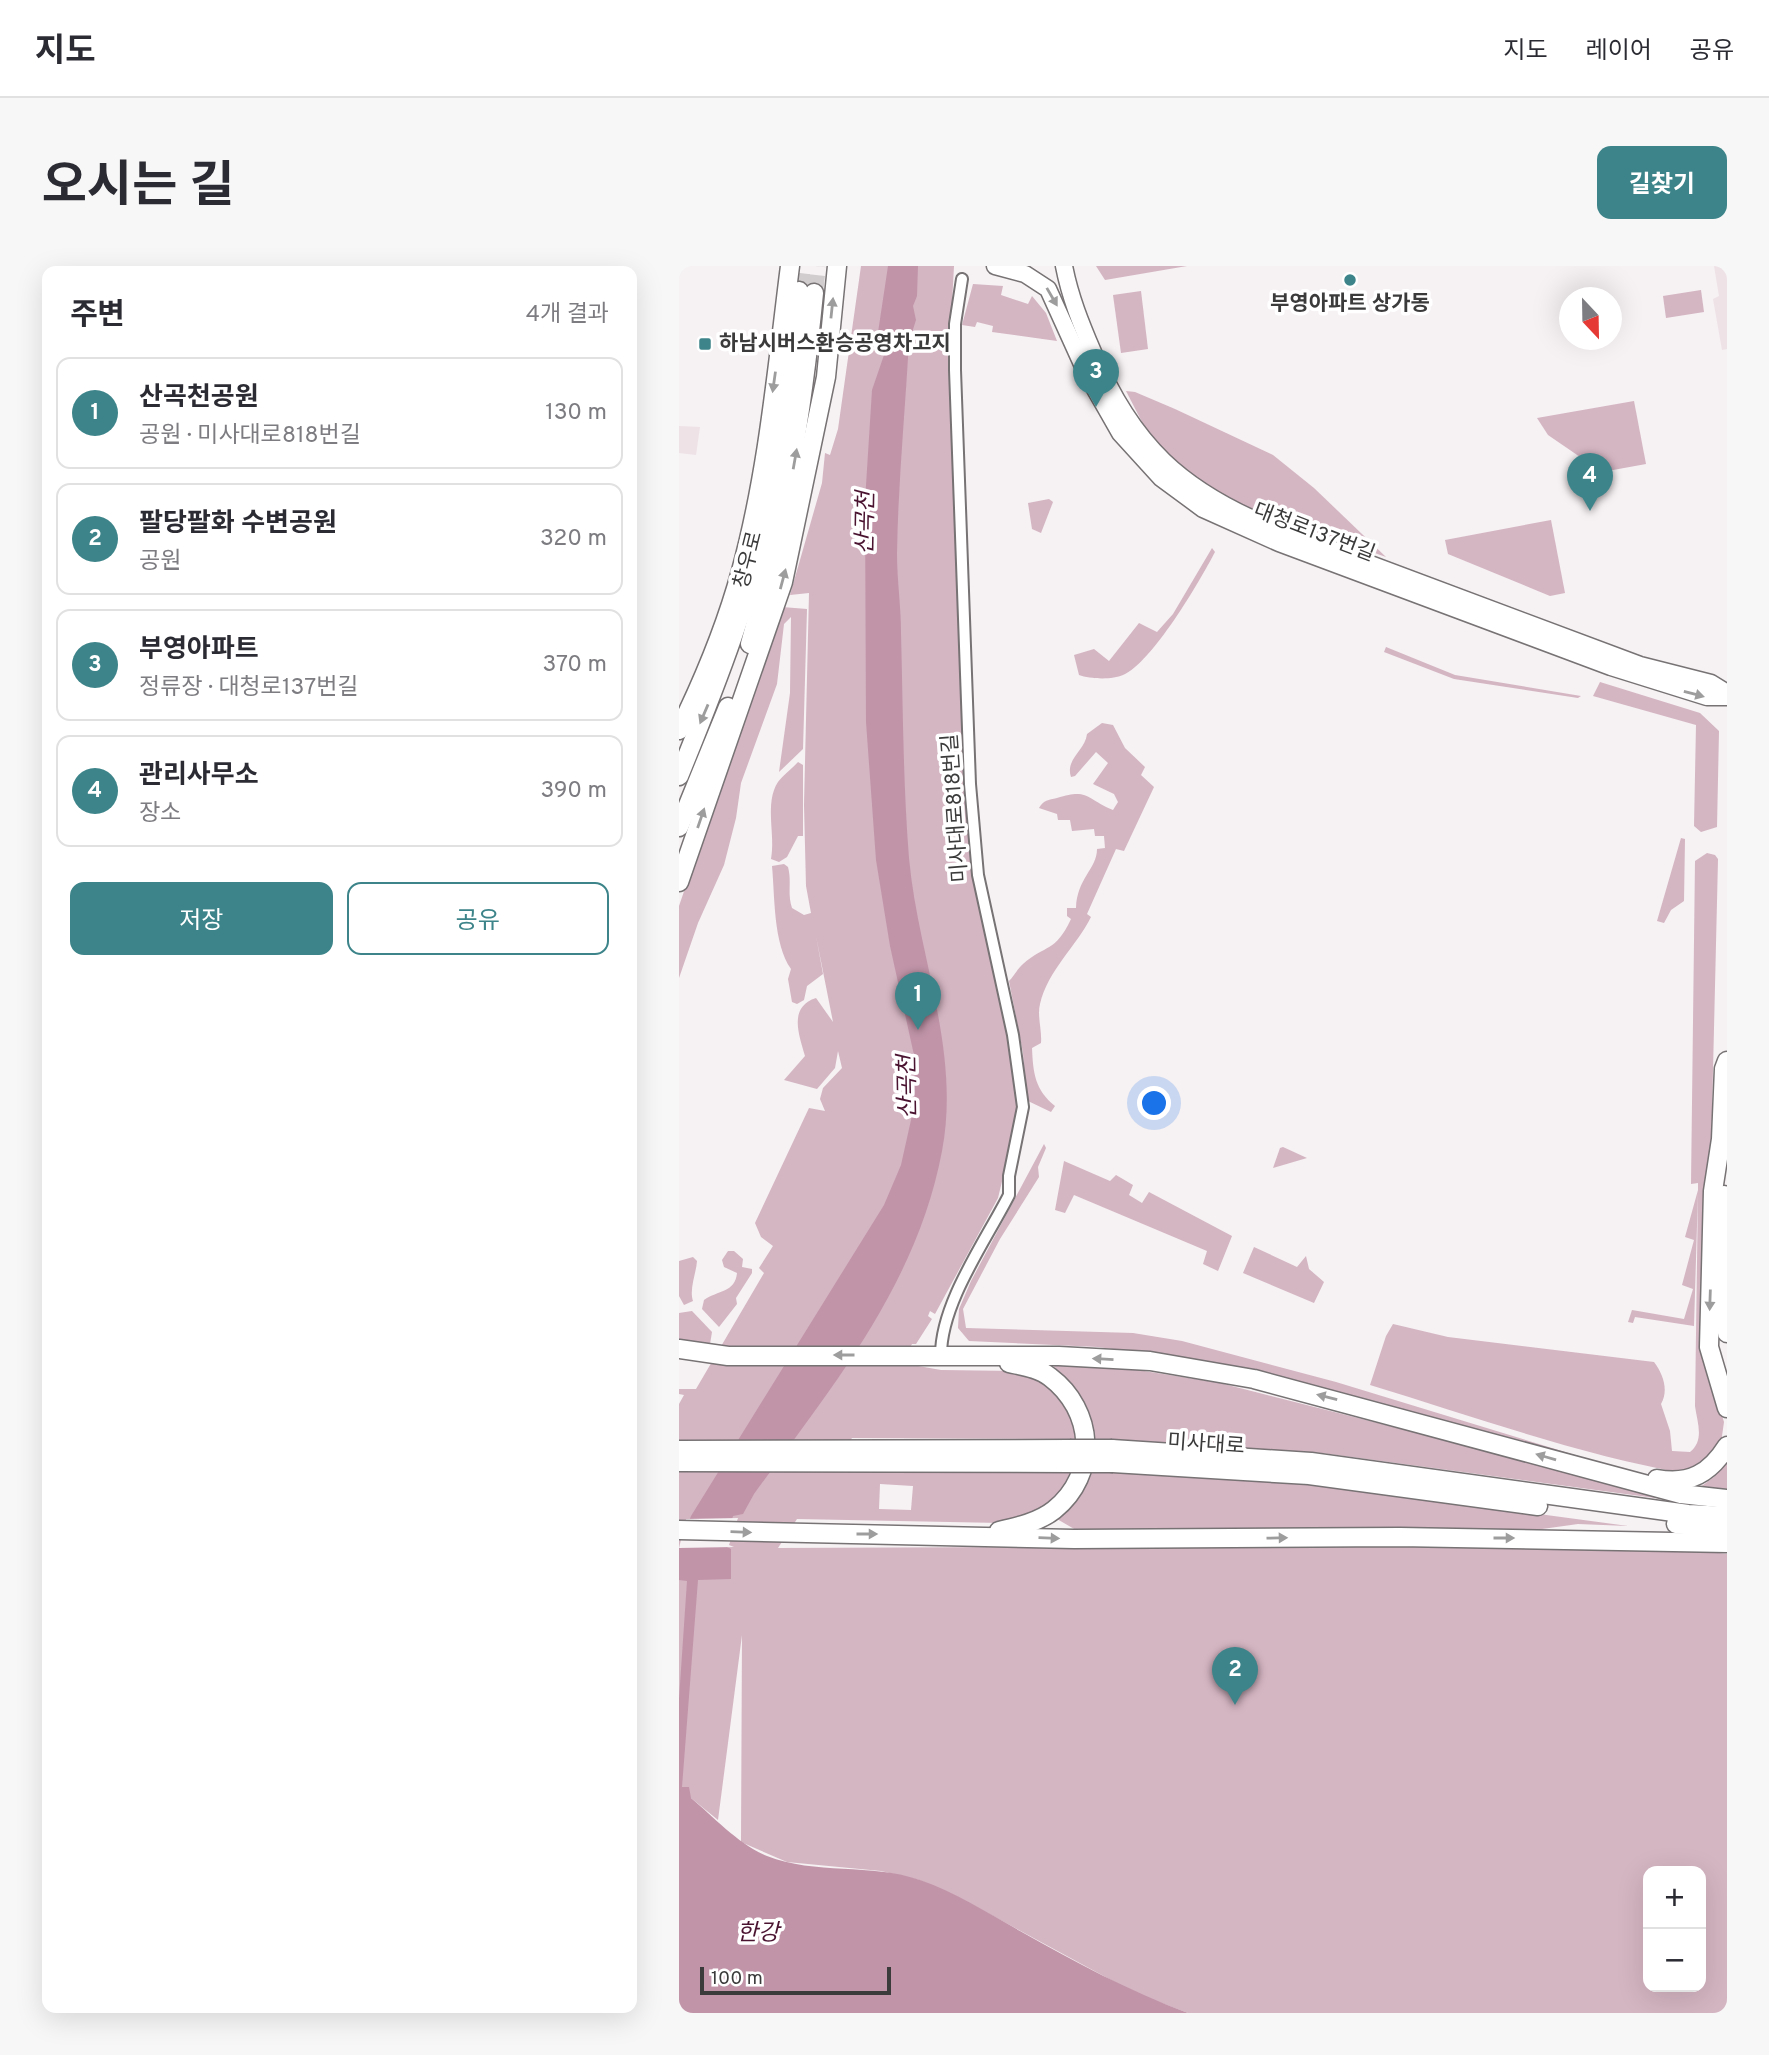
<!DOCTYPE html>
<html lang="ko">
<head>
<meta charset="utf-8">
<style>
  :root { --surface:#fff; --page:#f7f7f7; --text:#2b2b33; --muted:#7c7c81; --line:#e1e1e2; --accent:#3c8489 }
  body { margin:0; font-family:Overpass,"Noto Sans KR",sans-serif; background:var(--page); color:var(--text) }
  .controls { position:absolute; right:21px; bottom:21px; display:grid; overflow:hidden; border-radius:14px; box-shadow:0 7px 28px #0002 }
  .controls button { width:63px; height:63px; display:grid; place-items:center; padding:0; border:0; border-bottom:2px solid var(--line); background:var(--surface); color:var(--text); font:35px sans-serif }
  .compass { position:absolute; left:880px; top:21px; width:63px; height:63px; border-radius:50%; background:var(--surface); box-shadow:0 7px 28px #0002; rotate:158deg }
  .scale { position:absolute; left:21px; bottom:18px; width:191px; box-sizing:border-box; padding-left:7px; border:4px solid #3c3b3b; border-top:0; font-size:19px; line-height:24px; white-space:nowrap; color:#3c3b3b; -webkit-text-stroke:5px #fff; paint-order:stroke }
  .you { position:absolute; left:476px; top:838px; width:24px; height:24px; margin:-18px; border:5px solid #fff; border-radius:50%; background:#1a73e8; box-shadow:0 0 0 10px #1a73e833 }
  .badge { display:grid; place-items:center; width:46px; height:46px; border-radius:50%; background:var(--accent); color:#fff; font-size:23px; font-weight:700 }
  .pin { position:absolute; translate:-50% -58px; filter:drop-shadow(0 2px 4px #0008) }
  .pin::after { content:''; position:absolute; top:37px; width:24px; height:21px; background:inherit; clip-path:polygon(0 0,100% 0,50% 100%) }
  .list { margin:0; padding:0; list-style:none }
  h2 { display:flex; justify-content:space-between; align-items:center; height:91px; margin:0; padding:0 28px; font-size:30px }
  h2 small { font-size:23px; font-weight:400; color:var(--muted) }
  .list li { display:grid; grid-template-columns:46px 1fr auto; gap:21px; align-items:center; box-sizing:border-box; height:112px; margin:0 14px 14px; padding:0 14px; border:2px solid var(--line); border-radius:14px }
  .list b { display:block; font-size:26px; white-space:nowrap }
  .list p { margin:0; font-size:23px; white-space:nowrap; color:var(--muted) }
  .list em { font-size:23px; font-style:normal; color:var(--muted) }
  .actions { display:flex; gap:14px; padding:21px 28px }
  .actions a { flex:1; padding:16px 0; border:2px solid var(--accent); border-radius:14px; text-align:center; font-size:24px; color:var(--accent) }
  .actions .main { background:var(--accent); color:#fff }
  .map { position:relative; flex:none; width:1048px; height:1747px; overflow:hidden; border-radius:14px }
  header { display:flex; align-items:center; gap:42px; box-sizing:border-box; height:98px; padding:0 35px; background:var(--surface); border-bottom:2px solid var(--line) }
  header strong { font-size:33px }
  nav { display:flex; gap:38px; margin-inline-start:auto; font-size:24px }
  .intro { display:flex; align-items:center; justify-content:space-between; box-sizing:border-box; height:168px; padding:0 42px }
  h1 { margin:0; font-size:49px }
  .button { padding:18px 32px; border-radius:14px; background:var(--accent); color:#fff; font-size:24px; font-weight:700 }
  main { display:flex; gap:42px; padding:0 42px }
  aside { flex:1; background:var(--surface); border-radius:14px; box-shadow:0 7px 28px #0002 }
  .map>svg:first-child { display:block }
</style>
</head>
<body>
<header>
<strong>지도</strong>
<nav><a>지도</a><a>레이어</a><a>공유</a></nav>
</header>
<div class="intro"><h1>오시는 길</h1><a class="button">길찾기</a></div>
<main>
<aside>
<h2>주변<small>4개 결과</small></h2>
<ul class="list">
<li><span class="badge">1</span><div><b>산곡천공원</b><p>공원 · 미사대로818번길</p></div><em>130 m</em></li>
<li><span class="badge">2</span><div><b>팔당팔화 수변공원</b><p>공원</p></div><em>320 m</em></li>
<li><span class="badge">3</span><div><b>부영아파트</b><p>정류장 · 대청로137번길</p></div><em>370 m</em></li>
<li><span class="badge">4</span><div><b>관리사무소</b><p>장소</p></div><em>390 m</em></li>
</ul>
<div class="actions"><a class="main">저장</a><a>공유</a></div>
</aside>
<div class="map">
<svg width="1048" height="1747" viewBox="0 0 1048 1747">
  <rect width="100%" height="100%" fill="#f6f1f3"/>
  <g fill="#eee2e7">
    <path d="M1035,0H1048V83L1043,84L1034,33L1040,30Z"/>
    <path d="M0,160L21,161L17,189L0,187Z"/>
  </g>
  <g fill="#d4b5c2" fill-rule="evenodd">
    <path d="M182,0H275L272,56L286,533L293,600L331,780L339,849L319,932L256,1048L251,1045L249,1050L253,1053L237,1078H233L222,1097L262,1104L335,1105L356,1109L384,1129L402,1173L173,1172L150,1206L397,1205L365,1245L322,1257L118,1253L99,1282L767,1279L1011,1283L1048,1288V1747H509L456,1727L277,1630L240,1614L202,1605L108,1596L62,1576L63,1369L39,1554L12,1532H0V1138L5,1129L0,1128V1123H17L85,1007L80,1002L94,980L82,971L76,957L130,842L146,845L141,833L144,822L163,802L159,785L156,802L138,823L105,814L126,790C120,769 109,741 137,732L154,756L137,670L144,708L128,720L125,734L118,738L113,736L109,713L112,703C94,677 96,631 93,600L105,598L109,601C113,616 108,627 113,642L125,649L132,647L127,620L125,539L130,327L111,329L143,217L146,187L151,189L159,163ZM201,1218L234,1220L232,1244L200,1243ZM969,1605H1022V1721H969Z"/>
    <path d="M417,0H508L426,14Z"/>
    <path d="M294,18L324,20L322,29L349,38L353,30L367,47L378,75L313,66L314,60L298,56L296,61L283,59Z"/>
    <path d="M1022,24L1025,46L987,52L984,30Z"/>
    <path d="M462,25L469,83L442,87L434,29Z"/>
    <path d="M447,125L456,126L496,143L594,189L635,222L707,291L532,229L477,183Z"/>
    <path d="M955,135L967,198L923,206L869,169L858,152Z"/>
    <path d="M370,233L374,236L362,267L353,263L349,237Z"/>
    <path d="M872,254L886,327L871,330L769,288L766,274Z"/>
    <path d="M533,282L536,286C521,315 473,397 444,409C433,414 411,413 400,409L395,389L415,383L430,395L460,357L478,366L494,348Z"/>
    <path d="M103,341L128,343L124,483L100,506L111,427L112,351L105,358L98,418L62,517L57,552L45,599L19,657L0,712V640Z"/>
    <path d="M707,381L776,409L902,430L899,432L775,413L705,386Z"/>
    <path d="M921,416L1021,447L1040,465L1038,561L1022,566L1015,560L1017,459L914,430Z"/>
    <path d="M423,457L434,459L446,482L466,501L462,509L475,521L445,585L437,583L408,648L412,651C397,681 369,704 361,738C358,750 363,764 362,777L353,782C354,807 356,824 376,840L372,846L349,835L347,830L344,787L330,715C335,710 339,702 344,698C367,678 376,687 392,653L388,650V642H397C398,612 418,603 418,583L426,582L425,570H416L415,563L393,565L391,554H379L378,548L360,542C365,534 369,534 378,532C409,522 406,532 434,544L439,536L435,528L414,518L429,497L417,486L396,510L392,511C386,493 406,485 408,468Z"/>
    <path d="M119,496L124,499V570H119L108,591L100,596L92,593C97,570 85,537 99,516C104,509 113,503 119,496Z"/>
    <path d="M1002,572L1006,573L1005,635L992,644L985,657L978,655Z"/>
    <path d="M1028,587L1036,589L1039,593L1027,1100L1045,1156L1041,1184L1009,1208C901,1189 796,1151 691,1119L707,1070L714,1058L769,1071L975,1096C984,1108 990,1124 982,1138L991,1165L993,1185L1011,1186C1026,1174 1018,1156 1016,1140L1019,926L1015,1060L956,1051L954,1057L949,1056L953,1044L1005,1053L1014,1023L1003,1019L1015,974L1006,971L1019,924V917L1012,918L1016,595Z"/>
    <path d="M365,878L367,882L359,901L360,911L321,973L284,1043L287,1062L454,1067L503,1075L657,1116L945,1204L499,1092L419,1081L290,1075L279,1062L280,1043L292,1015Z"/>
    <path d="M604,881L628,892L594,902L601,882Z"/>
    <path d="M385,895L431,915L437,909L454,919L450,929L463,937L470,926L553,970L539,1005L524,998L528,985L395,929L386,947L376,944Z"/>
    <path d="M575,981L618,1001L627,990L630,1003L645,1016L635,1037L564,1007Z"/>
    <path d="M49,985H55L64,993L63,1001L73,1003V1007L57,1032L58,1038L40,1061L23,1043L25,1034C39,1024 56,1027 58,1007L45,1001L43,994Z"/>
    <path d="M14,991L18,995C17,1008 10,1023 14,1035L5,1039L0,1030V995Z"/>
    <path d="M13,1045L33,1066L31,1078L0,1076V1047Z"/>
    <path d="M373,1098L427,1099L541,1117L983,1229L991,1234L643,1187L415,1173C413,1134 396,1124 373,1098Z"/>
    <path d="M1048,1196V1226L1020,1222L1035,1211Z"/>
    <path d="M412,1205L547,1211L643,1219L949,1260L899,1258L856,1264H397L378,1253L406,1219Z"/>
  </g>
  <path fill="#c194a8" d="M209,0H239L238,30L234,40L237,54L230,76C226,147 219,218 218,288C218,314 222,341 222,367C224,442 224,517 230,592C239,691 282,785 263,885C238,1019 152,1122 75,1228L64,1248L54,1250L46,1280L52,1283V1313L19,1314L3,1521H10L12,1532C36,1552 59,1578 88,1590C136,1609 192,1597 241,1614C276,1626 309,1647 341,1665C396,1696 450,1725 509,1747H0V1433L8,1315L0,1314V1282L12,1250L205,939L222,899L236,836L235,789L211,680L197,594L187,456L186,235L193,124L205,89L198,73Z"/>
  <path fill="#f6f1f3" d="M59,1252L50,1279L55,1281L0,1282L7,1253Z"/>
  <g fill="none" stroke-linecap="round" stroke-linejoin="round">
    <g stroke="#d1cdce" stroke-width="18" stroke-dasharray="18 9" stroke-linecap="butt">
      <path d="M120,25L123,0"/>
      <path d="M135,27L138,0"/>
    </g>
    <defs>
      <path id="minor" d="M262,1089C262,1037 306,976 330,929V910L344,841L334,769L299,609L291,518L276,104V58L283,13"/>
      <g id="secondary">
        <path d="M316,0L346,8L369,23L408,109L441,167L482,212L524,243L600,277L932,401L1028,431H1048"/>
        <path d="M385,0C391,31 402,58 414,86C453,179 503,225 595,262L961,399L1032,417L1048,427"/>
      </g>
      <g id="primary">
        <path d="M71,378C105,259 123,149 135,27"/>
        <path d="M0,464C25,413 47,360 62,305C89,206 98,102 111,0"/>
        <path d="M0,510C38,417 74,324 95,227C109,160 114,93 120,25"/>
        <path d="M0,561L49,441"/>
        <path d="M0,616L104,316L147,111L158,0"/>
        <path d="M1048,795L1045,803L1042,873L1034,925L1030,1081L1048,1142"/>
        <path d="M1045,929L1048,1067"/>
        <path d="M0,1083L49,1090H380L471,1095L575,1113L1002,1228L1048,1233"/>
        <path d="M433,1183L632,1196L1009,1248L1048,1250"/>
        <path d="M0,1184L391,1183"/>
        <path d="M0,1196L391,1197"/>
        <path d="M434,1197L630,1209L859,1240"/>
        <path d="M978,1213C1011,1219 1031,1207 1048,1180"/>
        <path d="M997,1258L1048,1264"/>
        <path d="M0,1264L395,1273L721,1271L1048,1277"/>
        <path d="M320,1265C338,1261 360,1256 375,1244C420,1208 415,1144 371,1111C360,1102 343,1100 330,1097"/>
      </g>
    </defs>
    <use href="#minor" stroke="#777274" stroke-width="14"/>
    <use href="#secondary" stroke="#777274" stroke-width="19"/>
    <use href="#primary" stroke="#777274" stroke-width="21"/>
    <use href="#minor" stroke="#fff" stroke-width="10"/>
    <use href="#secondary" stroke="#fff" stroke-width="16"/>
    <use href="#primary" stroke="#fff" stroke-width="18"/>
    <defs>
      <g id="primary-bridge">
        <path d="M391,1183H433"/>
        <path d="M391,1197H434"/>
      </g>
    </defs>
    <use href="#primary-bridge" stroke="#777274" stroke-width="21" stroke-linecap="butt"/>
    <use href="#primary-bridge" stroke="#fff" stroke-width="18"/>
  </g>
  <defs><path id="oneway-solid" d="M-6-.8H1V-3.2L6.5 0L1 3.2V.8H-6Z" transform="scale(1.75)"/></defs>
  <g fill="#9e9d9d">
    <use href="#oneway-solid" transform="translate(373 31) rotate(60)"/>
    <use href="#oneway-solid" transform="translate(153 42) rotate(-84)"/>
    <use href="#oneway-solid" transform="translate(95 116) rotate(98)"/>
    <use href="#oneway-solid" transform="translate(116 193) rotate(-80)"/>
    <use href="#oneway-solid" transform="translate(104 313) rotate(-75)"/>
    <use href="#oneway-solid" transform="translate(1015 428) rotate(15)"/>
    <use href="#oneway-solid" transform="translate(25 448) rotate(113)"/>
    <use href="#oneway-solid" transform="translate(22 552) rotate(-71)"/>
    <use href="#oneway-solid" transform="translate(1031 1034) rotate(92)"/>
    <use href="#oneway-solid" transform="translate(165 1089) rotate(180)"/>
    <use href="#oneway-solid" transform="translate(424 1093) rotate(-177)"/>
    <use href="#oneway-solid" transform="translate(648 1131) rotate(-166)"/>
    <use href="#oneway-solid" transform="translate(867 1191) rotate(-164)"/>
    <use href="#oneway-solid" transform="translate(62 1266) rotate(2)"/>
    <use href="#oneway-solid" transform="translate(188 1268)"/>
    <use href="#oneway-solid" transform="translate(370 1272) rotate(2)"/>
    <use href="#oneway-solid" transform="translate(598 1272) rotate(-1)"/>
    <use href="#oneway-solid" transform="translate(825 1272)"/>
  </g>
  <g fill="#3c8489" stroke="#fff" stroke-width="2.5">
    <circle cx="671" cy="14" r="7"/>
    <rect x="19" y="71" width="14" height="14" rx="3.5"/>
  </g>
  <g text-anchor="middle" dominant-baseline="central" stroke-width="7" stroke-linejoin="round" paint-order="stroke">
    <g font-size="21" font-weight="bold" fill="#3c3b3b" stroke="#fff">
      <text x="671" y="38">부영아파트 상가동</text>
      <text x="40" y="78" text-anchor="start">하남시버스환승공영차고지</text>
    </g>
    <g font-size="21" fill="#3c3b3b" stroke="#fff">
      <text transform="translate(635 267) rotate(21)">대청로137번길</text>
      <text transform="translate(70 294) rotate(-76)">창우로</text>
      <text transform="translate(277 542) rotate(-94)">미사대로818번길</text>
      <text transform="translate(527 1179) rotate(4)">미사대로</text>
    </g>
    <g font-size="23" font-style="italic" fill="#4a1431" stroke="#fff">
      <text transform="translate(188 257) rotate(-89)">산곡천</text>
      <text transform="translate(230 821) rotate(-91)">산곡천</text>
      <text x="79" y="1668">한강</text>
    </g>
  </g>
</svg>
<div class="controls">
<button>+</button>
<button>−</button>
</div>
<svg class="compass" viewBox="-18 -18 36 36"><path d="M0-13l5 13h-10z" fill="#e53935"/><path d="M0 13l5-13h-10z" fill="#7c7c81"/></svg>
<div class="scale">100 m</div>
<div class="you"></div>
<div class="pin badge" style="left:239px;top:764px">1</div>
<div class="pin badge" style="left:556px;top:1439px">2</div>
<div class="pin badge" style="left:417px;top:141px">3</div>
<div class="pin badge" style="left:911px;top:245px">4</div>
</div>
</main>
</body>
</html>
